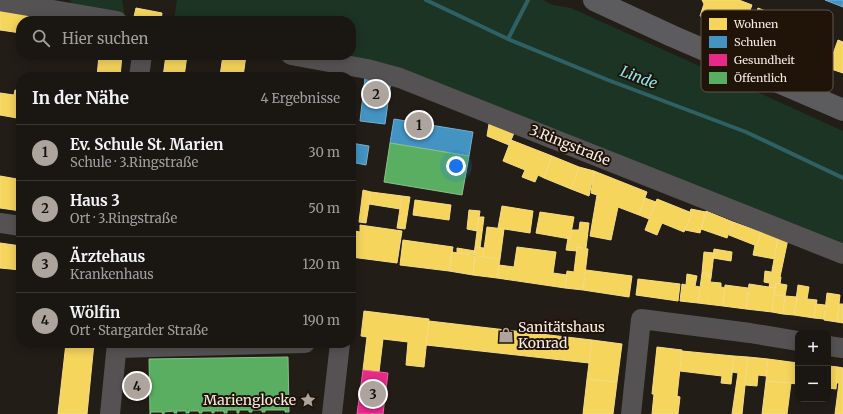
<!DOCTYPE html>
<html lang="de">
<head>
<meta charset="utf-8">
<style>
  :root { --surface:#1a1611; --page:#27231f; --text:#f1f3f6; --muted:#9f9f9f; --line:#383531; --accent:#aca49d }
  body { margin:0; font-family:Merriweather,serif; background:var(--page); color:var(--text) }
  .controls { position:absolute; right:12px; bottom:12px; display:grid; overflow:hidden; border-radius:8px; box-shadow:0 2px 10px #0003 }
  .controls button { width:36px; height:36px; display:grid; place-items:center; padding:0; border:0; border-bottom:1px solid var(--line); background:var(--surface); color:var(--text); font:20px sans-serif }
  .you { position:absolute; left:456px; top:166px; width:14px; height:14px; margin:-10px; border:3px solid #fff; border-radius:50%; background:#1a73e8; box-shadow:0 0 0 6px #1a73e833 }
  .badge { display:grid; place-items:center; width:26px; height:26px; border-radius:50%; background:var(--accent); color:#111; font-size:13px; font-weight:700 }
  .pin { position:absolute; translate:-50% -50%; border:2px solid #fff; box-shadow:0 1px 4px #0006 }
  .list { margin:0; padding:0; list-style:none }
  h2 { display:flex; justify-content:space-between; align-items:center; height:52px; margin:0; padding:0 16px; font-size:17px }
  h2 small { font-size:13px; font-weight:400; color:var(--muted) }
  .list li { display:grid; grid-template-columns:26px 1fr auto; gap:12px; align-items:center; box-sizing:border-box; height:56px; padding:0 16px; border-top:1px solid var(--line) }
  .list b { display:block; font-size:15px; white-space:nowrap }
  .list p { margin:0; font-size:13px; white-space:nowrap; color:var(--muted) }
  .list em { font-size:13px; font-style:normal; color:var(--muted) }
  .icon { flex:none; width:22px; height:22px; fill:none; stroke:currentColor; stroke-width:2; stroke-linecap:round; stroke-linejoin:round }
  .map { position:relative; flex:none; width:843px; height:414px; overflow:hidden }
  .search { position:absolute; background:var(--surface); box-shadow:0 2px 10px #0003; left:16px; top:16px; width:340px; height:44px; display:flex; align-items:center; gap:10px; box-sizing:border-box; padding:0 14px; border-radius:16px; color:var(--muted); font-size:15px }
  .panel { position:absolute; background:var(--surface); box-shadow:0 2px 10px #0003; left:16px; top:72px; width:340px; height:276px; border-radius:16px }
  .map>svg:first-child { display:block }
</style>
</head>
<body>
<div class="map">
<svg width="843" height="414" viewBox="0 0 843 414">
  <rect width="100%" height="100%" fill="#231d17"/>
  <g fill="#1c3424">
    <path d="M69,0H122L125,17L70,8L71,1Z"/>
    <path d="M177,0H543L553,5L571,8L843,131V250L312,55H351V21H174Z"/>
  </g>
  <g fill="#f6d55c" stroke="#f6dc85">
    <path d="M702,0H739L752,5L742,32L700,16L704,4Z"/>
    <path d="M0,5L50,12L48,21H21V33L0,30Z"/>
    <path d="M136,8L162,13L161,21H133Z"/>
    <path d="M758,8L788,20L778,47L748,35Z"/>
    <path d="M838,40L843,42V73L828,68Z"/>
    <path d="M99,55H122L120,77H97Z"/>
    <path d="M166,55H187L184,77H163Z"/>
    <path d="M223,55H246L243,77L220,76Z"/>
    <path d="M15,90L21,91V121H17V118L0,115V93L14,95Z"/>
    <path d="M489,124L514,133L509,145L487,136Z"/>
    <path d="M511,140L552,156L544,178L538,175L535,182L522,177L525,170L503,161Z"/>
    <path d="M552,156L579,167L571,189L544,178Z"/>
    <path d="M579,167L594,171L589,196L571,189Z"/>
    <path d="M18,170H21V211L0,208V176L17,179Z"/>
    <path d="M594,171L647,192L639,215L618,207L611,240L590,236L597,195L591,193Z"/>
    <path d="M363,190L371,192L366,223L359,222Z"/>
    <path d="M371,192L402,196L400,209L369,204Z"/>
    <path d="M402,196L410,197L405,229L397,228Z"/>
    <path d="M645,198L656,202L649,219L639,215Z"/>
    <path d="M657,199L692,213L684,232L662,223L657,235L645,230Z"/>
    <path d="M415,200L451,205L449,220L413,215Z"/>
    <path d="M502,206L533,211L530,233L498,228Z"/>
    <path d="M691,209L706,212L700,233L685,230L692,213L690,212Z"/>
    <path d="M469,210L480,211L477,231L467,229Z"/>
    <path d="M706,211L733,222L727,238L701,229Z"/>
    <path d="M540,212L574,217L570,239L536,233Z"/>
    <path d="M479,217H484L480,248L475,247Z"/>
    <path d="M580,222L589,223L586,248L577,247V251L566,250L568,238L570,239L572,230H579Z"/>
    <path d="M733,222L761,232L757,246L729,235Z"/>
    <path d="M360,225L402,231L397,263L351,257L355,231L360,232Z"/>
    <path d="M487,227L504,229L500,259L483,257Z"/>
    <path d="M761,230L778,236L775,259L753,255L755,245L757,246Z"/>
    <path d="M351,231H355L352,252H351Z"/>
    <path d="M778,238L788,239L780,277H781L780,284L776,283L775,288L769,287Z"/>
    <path d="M403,240L453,247L449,271L400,265Z"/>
    <path d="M0,243L21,246V270L0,268Z"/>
    <path d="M475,247L484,248L483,257L474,255Z"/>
    <path d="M517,247L556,252L553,273L567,275L565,288L497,278L499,265L514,267Z"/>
    <path d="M577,247L588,249L583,290L565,288L567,271L574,272Z"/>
    <path d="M457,248L475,251L474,255L457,253Z"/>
    <path d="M714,249L732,252L731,261L713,258Z"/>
    <path d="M452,252L475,256L473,275L449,271Z"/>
    <path d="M704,252L714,253L711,278L708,277V274L702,273Z"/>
    <path d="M475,256L500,259L497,278L473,275Z"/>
    <path d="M586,270L632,276L629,297L583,290Z"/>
    <path d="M765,271L771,272L769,283L764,282Z"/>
    <path d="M702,273L708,274V277L711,278L710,282L721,283V287L725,288L723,306L698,303Z"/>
    <path d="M687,274L697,276L695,286L700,287L698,303L680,301L682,284L686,285Z"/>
    <path d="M638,279L680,284L678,301L636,295Z"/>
    <path d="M776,283L787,285L785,296L774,295Z"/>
    <path d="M749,284L775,288L772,312L746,309Z"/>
    <path d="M725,285L748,288L746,309L723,306Z"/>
    <path d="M798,285L809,287L807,299L817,300L814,318L794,315Z"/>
    <path d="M827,293L840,295L837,322L824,320Z"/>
    <path d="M774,295L785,296L783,314L772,312Z"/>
    <path d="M785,296L797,297L794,315L783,314Z"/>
    <path d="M816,304L825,305L824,319L814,318Z"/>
    <path d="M839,304H843V323L837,322Z"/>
    <path d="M364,311L429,319L424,367L406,365L408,342L383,339L379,372L363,370L367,337L361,336Z"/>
    <path d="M429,321L592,340L589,363L426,345Z"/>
    <path d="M592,340L622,344L617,382L587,379Z"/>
    <path d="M66,343H94L87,414H58Z"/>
    <path d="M657,347L682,350L677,396L680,397L678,414H652L654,394H652Z"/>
    <path d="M682,351L734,356L731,384L721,383L722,376L680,371Z"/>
    <path d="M734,356L748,357L742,414H732L738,373L732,372Z"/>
    <path d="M748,357L768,359L766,376L758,375L757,386L745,385Z"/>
    <path d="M768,359L798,363V384L766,381Z"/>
    <path d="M828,366L838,367L836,389L828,388Z"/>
    <path d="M838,367L843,368V414H835L839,383H836Z"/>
    <path d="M587,379L617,382L613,414H583Z"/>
    <path d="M766,381L791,383L787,414H762Z"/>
  </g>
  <g fill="#4393c3" stroke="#79aecd">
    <path d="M825,0H843V7Z"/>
    <path d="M273,73L305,77H273Z"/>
    <path d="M365,78L391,81L385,124L360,121Z"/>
    <path d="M394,119L473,132L469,156L390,143Z"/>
    <path d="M351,143L369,146L366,165L351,162Z"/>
  </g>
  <path fill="#e7298a" stroke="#ec64a5" d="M363,370L388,373L383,414H357Z"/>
  <g fill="#5aae61" stroke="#89c189">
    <path d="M390,143L469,156L462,195L384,182Z"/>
    <path d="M288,357L289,412H285V410H265V412H262V410H252V412H249V410H239V413H237V410H227V413H224V411H214V413H212V411H202V413H199V411H189V413H186V411H176L177,413H174V411L164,412V414L162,413V412H151L150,414L149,359Z"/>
  </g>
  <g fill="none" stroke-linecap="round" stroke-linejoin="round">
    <g stroke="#2e6064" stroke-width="4">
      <path d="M426,0L508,39L608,80L746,132L843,178"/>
      <path d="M508,39L528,0"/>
    </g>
    <g stroke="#545253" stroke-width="20">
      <path d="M0,1L117,21"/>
      <path d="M291,55L367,69L400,78L843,254"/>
      <path d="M139,77L142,55"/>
      <path d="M0,223L21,226"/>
      <path d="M828,346L843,348"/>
      <path d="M117,348L305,343"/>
      <path d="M110,414L117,343"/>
      <path d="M332,414L340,343"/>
      <path d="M631,414L641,319L750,333L798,341"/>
    </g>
    <path stroke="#5c5b5d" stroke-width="22" d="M594,0L672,36L843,110"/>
  </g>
  <defs>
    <symbol id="shop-bare" viewBox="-9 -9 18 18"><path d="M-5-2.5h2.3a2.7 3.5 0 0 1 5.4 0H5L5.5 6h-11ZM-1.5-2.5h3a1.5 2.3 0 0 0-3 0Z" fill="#aca49d" stroke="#201308" stroke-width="2.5" paint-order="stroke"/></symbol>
    <symbol id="sight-bare" viewBox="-9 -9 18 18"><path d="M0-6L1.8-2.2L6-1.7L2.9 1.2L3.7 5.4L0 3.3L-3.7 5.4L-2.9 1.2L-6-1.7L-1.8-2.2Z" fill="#aca49d" stroke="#201308" stroke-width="2.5" paint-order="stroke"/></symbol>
  </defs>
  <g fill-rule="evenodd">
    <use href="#shop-bare" x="495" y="324" width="22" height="22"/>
    <use href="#sight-bare" x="297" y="389" width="22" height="22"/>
  </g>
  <g text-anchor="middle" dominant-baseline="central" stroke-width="4" stroke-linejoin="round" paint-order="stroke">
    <g font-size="14" fill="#f6ece5" stroke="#201308">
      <text transform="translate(570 145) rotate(22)">3.Ringstraße</text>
    </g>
    <g font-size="14" fill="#f6ece5" stroke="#201308" text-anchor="start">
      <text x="518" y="327">Sanitätshaus<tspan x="518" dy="16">Konrad</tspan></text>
      <text x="296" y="400" text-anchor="end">Marienglocke</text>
    </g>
    <g font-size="15" font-style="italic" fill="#8ce9f0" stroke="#201308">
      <text transform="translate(639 77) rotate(21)">Linde</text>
    </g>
  </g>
  <rect x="701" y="10" width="132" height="82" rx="6" fill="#201308" stroke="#60544a" stroke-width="1"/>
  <rect x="709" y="18" width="18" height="12" fill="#f6d55c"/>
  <rect x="709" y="36" width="18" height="12" fill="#4393c3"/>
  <rect x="709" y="54" width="18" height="12" fill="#e7298a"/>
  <rect x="709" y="72" width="18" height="12" fill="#5aae61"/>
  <g font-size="11" fill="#f6ece5">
    <text x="734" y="28">Wohnen</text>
    <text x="734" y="46">Schulen</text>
    <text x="734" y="64">Gesundheit</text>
    <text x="734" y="82">Öffentlich</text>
  </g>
</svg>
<div class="controls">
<button>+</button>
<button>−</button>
</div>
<div class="you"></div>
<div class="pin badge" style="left:419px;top:125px">1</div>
<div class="pin badge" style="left:376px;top:94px">2</div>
<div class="pin badge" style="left:373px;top:394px">3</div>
<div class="pin badge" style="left:137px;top:386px">4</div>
<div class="search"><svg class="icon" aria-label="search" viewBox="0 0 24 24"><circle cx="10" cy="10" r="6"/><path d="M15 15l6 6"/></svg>Hier suchen</div>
<section class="panel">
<h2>In der Nähe<small>4 Ergebnisse</small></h2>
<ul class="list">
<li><span class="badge">1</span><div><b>Ev. Schule St. Marien</b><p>Schule · 3.Ringstraße</p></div><em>30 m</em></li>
<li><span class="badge">2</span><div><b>Haus 3</b><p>Ort · 3.Ringstraße</p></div><em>50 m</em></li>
<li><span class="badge">3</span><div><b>Ärztehaus</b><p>Krankenhaus</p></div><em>120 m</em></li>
<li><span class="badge">4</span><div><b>Wölfin</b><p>Ort · Stargarder Straße</p></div><em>190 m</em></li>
</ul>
</section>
</div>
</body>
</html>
